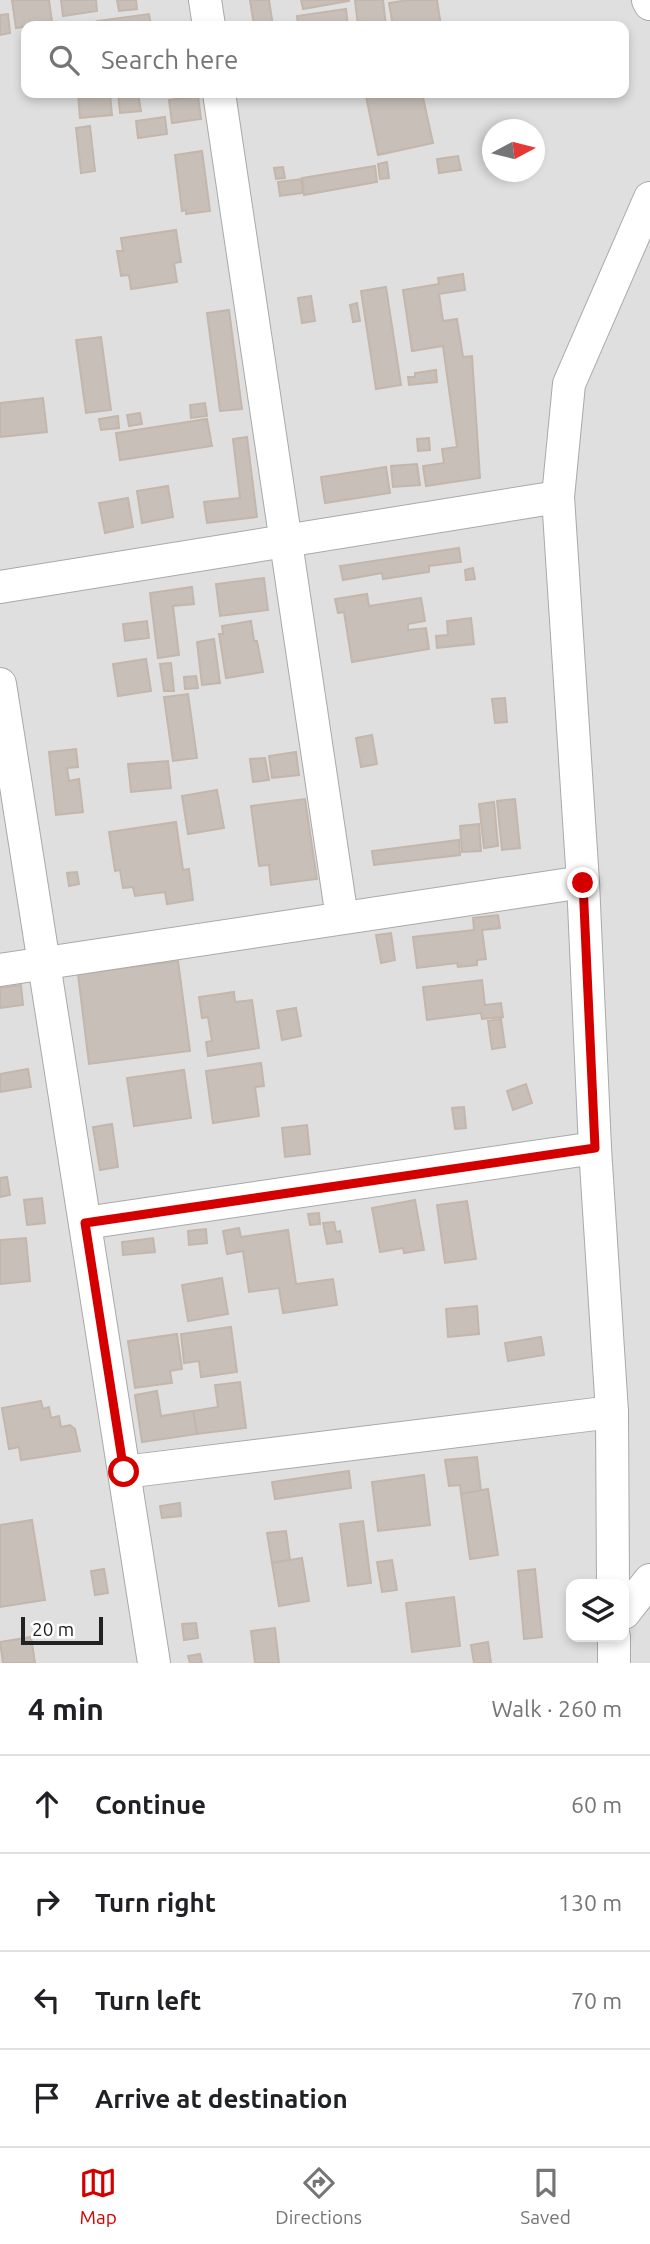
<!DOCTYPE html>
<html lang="en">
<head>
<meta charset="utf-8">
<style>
  :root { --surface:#fff; --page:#f2f2f2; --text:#202124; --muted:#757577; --line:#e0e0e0; --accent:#d40000 }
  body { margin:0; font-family:Ubuntu,sans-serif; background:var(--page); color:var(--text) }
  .controls { position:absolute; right:21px; bottom:21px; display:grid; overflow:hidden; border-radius:14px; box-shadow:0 4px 10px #0003 }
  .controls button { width:63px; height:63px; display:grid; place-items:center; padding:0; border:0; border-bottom:2px solid var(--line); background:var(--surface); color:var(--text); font:35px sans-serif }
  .compass { position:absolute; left:482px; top:119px; width:63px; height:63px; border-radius:50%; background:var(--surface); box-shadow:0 4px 10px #0003; rotate:83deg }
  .scale { position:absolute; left:21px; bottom:18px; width:82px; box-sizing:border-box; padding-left:7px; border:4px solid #222; border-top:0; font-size:19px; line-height:24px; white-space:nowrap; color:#222; -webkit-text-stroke:5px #fff; paint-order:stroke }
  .stop { position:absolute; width:21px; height:21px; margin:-16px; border:5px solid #d40000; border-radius:50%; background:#fff }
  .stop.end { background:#d40000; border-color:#fff; box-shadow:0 2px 7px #0008 }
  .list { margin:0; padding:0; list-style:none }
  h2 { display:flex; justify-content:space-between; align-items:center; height:91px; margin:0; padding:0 28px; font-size:30px }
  h2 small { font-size:23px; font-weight:400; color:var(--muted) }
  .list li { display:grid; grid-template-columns:46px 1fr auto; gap:21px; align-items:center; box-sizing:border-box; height:98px; padding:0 28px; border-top:2px solid var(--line) }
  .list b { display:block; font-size:26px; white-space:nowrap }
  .list em { font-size:23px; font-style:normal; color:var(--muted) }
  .icon { flex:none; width:38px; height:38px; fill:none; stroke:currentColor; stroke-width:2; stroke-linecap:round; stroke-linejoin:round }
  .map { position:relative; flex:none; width:650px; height:1663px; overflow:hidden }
  .search { position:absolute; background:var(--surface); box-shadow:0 4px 10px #0003; left:21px; right:21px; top:21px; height:77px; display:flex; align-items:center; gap:18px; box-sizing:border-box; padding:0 24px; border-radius:14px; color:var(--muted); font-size:26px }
  .sheet { height:483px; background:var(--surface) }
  nav { display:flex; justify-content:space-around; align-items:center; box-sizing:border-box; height:98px; border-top:2px solid var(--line); background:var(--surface); font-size:19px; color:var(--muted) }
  nav a { display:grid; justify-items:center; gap:4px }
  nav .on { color:var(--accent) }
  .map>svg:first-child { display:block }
</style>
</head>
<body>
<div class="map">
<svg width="650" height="1663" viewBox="0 0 650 1663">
  <rect width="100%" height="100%" fill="#f2efe9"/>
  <path fill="#e0dfdf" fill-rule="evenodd" d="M0,0H650V1663H0ZM26,26H624V93H26ZM492,130H534V172H492ZM571,1584H624V1637H571Z"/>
  <g fill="#c7bfb8" stroke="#c4b6ab" stroke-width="2">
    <path d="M12,0H49L52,22L16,28Z"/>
    <path d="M61,0H96L97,11L63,16Z"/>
    <path d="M117,0H136L137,9L119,11Z"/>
    <path d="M250,0H269L273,26H254Z"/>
    <path d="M301,0H349V1L303,9Z"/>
    <path d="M355,0H383L386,26H358Z"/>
    <path d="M408,0H437L441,26H393L389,3Z"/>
    <path d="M346,9L348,26H298L297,16Z"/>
    <path d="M8,14L10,33L0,35V15Z"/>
    <path d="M149,14L151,26H98L97,21Z"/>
    <path d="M78,93H110L112,115L80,118Z"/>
    <path d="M118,93H138L141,111L120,113Z"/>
    <path d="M383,93H422L433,143L378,155L366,96Z"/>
    <path d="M198,96L201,119L172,123L169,100Z"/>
    <path d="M165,117L167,134L138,138L136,121Z"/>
    <path d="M90,126L95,171L81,173L76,128Z"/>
    <path d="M202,151L210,211L186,214V210L182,211L175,155Z"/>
    <path d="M458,156L461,170L439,173L437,159Z"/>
    <path d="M387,162L389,178L380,179L378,164Z"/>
    <path d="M375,166L377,182L304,195L302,178Z"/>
    <path d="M283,167L285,178L276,179L274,168Z"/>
    <path d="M301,179L303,193L280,196L278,182Z"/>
    <path d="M176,230L181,262L174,263L177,282L131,289L129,275L121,276L117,251H123L121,238Z"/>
    <path d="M463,274L465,290L439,294L443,321L457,319L463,357L472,356L480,478L426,486L423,466L444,463L442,449L457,447L443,346L412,351L403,290L439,284L438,278Z"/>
    <path d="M386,287L401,385L376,389L361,291Z"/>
    <path d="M311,296L315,321L302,323L298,298Z"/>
    <path d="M357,303L360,321L353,322L350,305Z"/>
    <path d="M229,310L242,409L220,411L207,313Z"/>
    <path d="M101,337L111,410L86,413L76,340Z"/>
    <path d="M436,370L437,382L409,385L408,377H415V373Z"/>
    <path d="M43,398L47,432L0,437V403Z"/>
    <path d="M205,403L207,416L191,418L190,405Z"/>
    <path d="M140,413L142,424L129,426L127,415Z"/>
    <path d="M118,416L119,428L101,430L99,419Z"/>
    <path d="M207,419L212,446L120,460L116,433Z"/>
    <path d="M247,437L257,517L207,523L204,502L240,498L233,439Z"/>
    <path d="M429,438L430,450L418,451L417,439Z"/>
    <path d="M417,464L420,485L393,487L391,466Z"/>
    <path d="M386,467L390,493L325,503L321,477Z"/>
    <path d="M168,486L173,517L142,523L137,491Z"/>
    <path d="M128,498L133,527L105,533L99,503Z"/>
    <path d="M459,548L461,562L429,566V572L383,579L382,573L343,580L340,566Z"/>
    <path d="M473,568L475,579L466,580L465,570Z"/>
    <path d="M264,578L268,610L220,616L216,584Z"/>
    <path d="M192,587L194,604L173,606L179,655L158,658L150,593Z"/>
    <path d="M367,594L369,606L421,598L425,621L408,624V630L426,628L429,649L352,662L344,612L338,613L335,599Z"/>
    <path d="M471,618L474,644L437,648L436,636L448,635L447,621Z"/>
    <path d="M147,621L149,638L125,641L123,624Z"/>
    <path d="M251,621L254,641H257L263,672L226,678L219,634H223L222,626Z"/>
    <path d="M214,639L220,683L202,685L197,642Z"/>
    <path d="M146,659L151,691L118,696L113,664Z"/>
    <path d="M171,663L174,691H164L160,664Z"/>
    <path d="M196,676L198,688L185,689L184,677Z"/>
    <path d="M188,694L197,758L173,761L164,697Z"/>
    <path d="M505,698L507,722L495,723L492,699Z"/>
    <path d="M372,735L377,764L361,767L356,738Z"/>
    <path d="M76,749L78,767L67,768L69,781L79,779L83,812L56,815L49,752Z"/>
    <path d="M296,752L299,775L272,778L269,756Z"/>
    <path d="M265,758L269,780L253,782L250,759Z"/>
    <path d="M168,761L171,788L131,792L128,764Z"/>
    <path d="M217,790L224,828L188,834L182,796Z"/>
    <path d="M305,799L317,879L271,885L269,865L259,866L251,806Z"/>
    <path d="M515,799L520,848L502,850L497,801Z"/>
    <path d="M494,802L498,846L484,848L479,804Z"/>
    <path d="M176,822L183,870L189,869L193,900L167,904L165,892L135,896L133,887L123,888L120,870L115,871L109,832Z"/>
    <path d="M479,824L481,851L462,852L460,826Z"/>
    <path d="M459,840L460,855L374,865L372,851Z"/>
    <path d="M77,872L79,884L69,886L67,873Z"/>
    <path d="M498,915L500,928L482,930L486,959L477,960V965L458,967L457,963L417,968L413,937L474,930L473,918Z"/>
    <path d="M391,933L395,960L381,963L376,935Z"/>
    <path d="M178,961L190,1051L89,1064L78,974Z"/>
    <path d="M482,980L485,1005L501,1003L503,1017L482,1019L481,1013L427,1020L423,987Z"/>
    <path d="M21,985L23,1005L0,1008V988Z"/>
    <path d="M234,992L235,1002L252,1000L259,1048L208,1056L206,1042L212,1041L208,1017L202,1018L199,997Z"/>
    <path d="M296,1008L301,1036L282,1040L277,1011Z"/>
    <path d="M501,1019L505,1047L492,1049L488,1021Z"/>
    <path d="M261,1063L264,1086L255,1087L259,1116L213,1123L206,1071Z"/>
    <path d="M28,1069L31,1087L0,1092V1074Z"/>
    <path d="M184,1070L191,1118L134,1126L127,1078Z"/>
    <path d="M526,1084L532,1103L513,1110L507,1091Z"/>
    <path d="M464,1107L466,1128L455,1129L452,1108Z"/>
    <path d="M112,1124L118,1167L100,1170L93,1127Z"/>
    <path d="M307,1125L310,1154L285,1157L282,1128Z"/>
    <path d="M7,1177L10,1195L0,1197V1178Z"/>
    <path d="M42,1198L45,1223L27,1225L24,1200Z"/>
    <path d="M415,1200L424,1250L404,1253L403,1248L380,1252L372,1208Z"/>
    <path d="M467,1201L476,1259L445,1263L437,1205Z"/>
    <path d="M319,1213L320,1224L310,1225L308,1214Z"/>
    <path d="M334,1222L336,1232L340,1231L342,1242L327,1244L323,1223Z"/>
    <path d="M239,1228L241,1237L288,1230L296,1284L333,1279L337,1305L283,1313L279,1288L249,1292L243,1251L227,1254L223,1231Z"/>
    <path d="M206,1229L207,1243L189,1245L188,1231Z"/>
    <path d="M26,1238L30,1281L0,1284V1240Z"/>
    <path d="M153,1238L155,1252L123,1255L122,1242Z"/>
    <path d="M222,1278L228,1314L188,1321L182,1285Z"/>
    <path d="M477,1306L479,1334L448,1337L446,1309Z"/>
    <path d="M231,1327L237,1372L201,1377L199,1361L184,1363L181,1334Z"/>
    <path d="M177,1334L182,1369L170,1371L172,1383L135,1388L128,1341Z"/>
    <path d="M541,1337L544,1355L508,1361L505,1343Z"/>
    <path d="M240,1382L246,1428L197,1434L193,1411L218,1407L215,1385Z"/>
    <path d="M157,1391L161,1416L193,1411L197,1434L142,1442L135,1395Z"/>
    <path d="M41,1401L43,1409L49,1407L51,1418L59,1416L61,1427L70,1425L75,1429L80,1451L21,1460L19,1447L9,1449L2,1408Z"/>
    <path d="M477,1457L481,1491L461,1494L460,1485L449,1486L445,1460Z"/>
    <path d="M349,1471L351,1488L275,1499L272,1482Z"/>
    <path d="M424,1475L430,1525L378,1531L372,1482Z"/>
    <path d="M488,1489L498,1555L470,1559L461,1494Z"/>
    <path d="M180,1503L181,1516L162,1518L160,1506Z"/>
    <path d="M32,1520L45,1600L0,1607V1525Z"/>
    <path d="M363,1521L371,1583L348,1586L340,1524Z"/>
    <path d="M286,1531L290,1560L272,1563L267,1533Z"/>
    <path d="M302,1558L309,1601L279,1606L272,1563Z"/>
    <path d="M392,1560L397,1590L382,1592L377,1562Z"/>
    <path d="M104,1569L108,1593L95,1595L91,1571Z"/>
    <path d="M535,1569L542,1637L524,1639L518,1571Z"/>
    <path d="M454,1597L460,1646L412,1652L406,1603Z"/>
    <path d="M196,1623L198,1638L184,1640L182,1624Z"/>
    <path d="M275,1628L279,1663H255L251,1631Z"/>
    <path d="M31,1637L35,1663H3L0,1642Z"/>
    <path d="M488,1642L491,1663H474L471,1645Z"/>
    <path d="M200,1654L202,1663H190L188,1656Z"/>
  </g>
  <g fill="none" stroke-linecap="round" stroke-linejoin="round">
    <defs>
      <g id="street">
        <path d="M205,0L209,26"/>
        <path d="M648,0L650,4"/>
        <path d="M219,93L342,918"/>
        <path d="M0,587L558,497"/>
        <path d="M0,684L154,1663"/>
        <path d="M0,970L583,882"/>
        <path d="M85,1223L595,1148"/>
        <path d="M124,1472L612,1412"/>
        <path d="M613,1584L612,1412L595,1148L583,882L558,497L569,384L650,198"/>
        <path d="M624,1613L650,1580"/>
        <path d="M614,1637V1663"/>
      </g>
    </defs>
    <use href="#street" stroke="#a9a9a9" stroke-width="34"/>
    <use href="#street" stroke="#fff" stroke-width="32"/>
  </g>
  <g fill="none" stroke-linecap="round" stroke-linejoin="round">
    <path stroke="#d40000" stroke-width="9" d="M124,1472L85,1223L595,1148L583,883"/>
  </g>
</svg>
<div class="controls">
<button><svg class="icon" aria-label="layers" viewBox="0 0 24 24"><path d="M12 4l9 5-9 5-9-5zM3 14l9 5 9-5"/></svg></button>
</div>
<svg class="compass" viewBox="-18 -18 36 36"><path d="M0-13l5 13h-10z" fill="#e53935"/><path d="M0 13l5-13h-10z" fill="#757577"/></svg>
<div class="scale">20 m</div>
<div class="stop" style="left:124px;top:1472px"></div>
<div class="stop end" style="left:583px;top:883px"></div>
<div class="search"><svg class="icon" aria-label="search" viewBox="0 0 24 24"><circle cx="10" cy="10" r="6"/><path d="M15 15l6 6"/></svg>Search here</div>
</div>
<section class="sheet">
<h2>4 min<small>Walk · 260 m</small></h2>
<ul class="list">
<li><svg class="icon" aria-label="ahead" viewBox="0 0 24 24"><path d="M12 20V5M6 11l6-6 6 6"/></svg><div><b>Continue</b></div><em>60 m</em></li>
<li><svg class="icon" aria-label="right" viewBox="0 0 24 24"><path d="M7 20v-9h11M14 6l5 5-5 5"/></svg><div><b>Turn right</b></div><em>130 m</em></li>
<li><svg class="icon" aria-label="left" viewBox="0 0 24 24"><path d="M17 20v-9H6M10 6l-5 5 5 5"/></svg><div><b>Turn left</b></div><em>70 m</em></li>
<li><svg class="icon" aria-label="arrive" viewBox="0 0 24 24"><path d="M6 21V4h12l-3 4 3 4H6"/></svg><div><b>Arrive at destination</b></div></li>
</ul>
</section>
<nav>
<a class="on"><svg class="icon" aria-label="map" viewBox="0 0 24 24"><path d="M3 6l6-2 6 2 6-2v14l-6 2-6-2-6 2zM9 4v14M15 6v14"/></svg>Map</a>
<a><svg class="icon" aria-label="directions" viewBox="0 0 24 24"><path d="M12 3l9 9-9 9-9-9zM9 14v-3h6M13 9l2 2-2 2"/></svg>Directions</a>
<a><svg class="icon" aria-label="saved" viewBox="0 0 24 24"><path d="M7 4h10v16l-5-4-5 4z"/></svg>Saved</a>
</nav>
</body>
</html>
